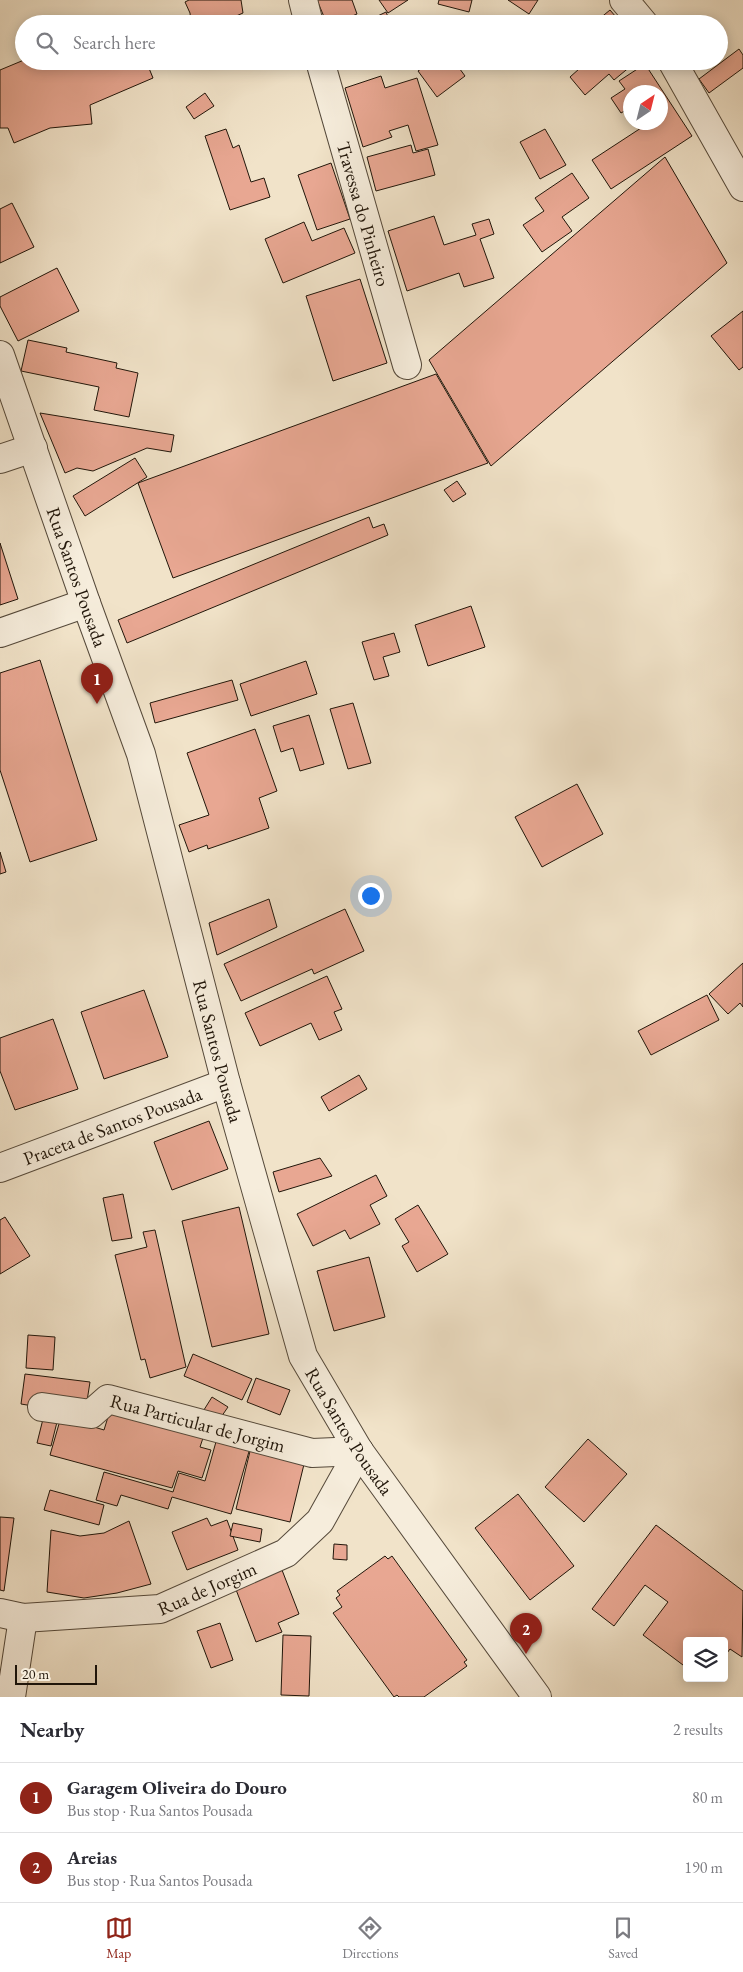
<!DOCTYPE html>
<html lang="en">
<head>
<meta charset="utf-8">
<style>
  :root { --surface:#fff; --page:#f7f7f7; --text:#2b2b33; --muted:#7c7c81; --line:#e1e1e2; --accent:#8f2418 }
  body { margin:0; font-family:"EB Garamond",serif; background:var(--page); color:var(--text) }
  .controls { position:absolute; right:15px; bottom:15px; display:grid; overflow:hidden; border-radius:5px; box-shadow:0 2px 12px #0003 }
  .controls button { width:45px; height:45px; display:grid; place-items:center; padding:0; border:0; border-bottom:1px solid var(--line); background:var(--surface); color:var(--text); font:25px sans-serif }
  .compass { position:absolute; left:623px; top:85px; width:45px; height:45px; border-radius:50%; background:var(--surface); box-shadow:0 2px 12px #0003; rotate:35deg }
  .scale { position:absolute; left:15px; bottom:12px; width:82px; box-sizing:border-box; padding-left:5px; border:2px solid #21160a; border-top:0; font-size:14px; line-height:18px; white-space:nowrap; color:#21160a; -webkit-text-stroke:4px #f6eddc; paint-order:stroke }
  .you { position:absolute; left:370px; top:895px; width:18px; height:18px; margin:-12px; border:4px solid #fff; border-radius:50%; background:#1a73e8; box-shadow:0 0 0 8px #1a73e833 }
  .badge { display:grid; place-items:center; width:32px; height:32px; border-radius:50%; background:var(--accent); color:#fff; font-size:16px; font-weight:700 }
  .pin { position:absolute; translate:-50% -41px; filter:drop-shadow(0 1px 2px #0008) }
  .pin::after { content:''; position:absolute; top:26px; width:18px; height:15px; background:inherit; clip-path:polygon(0 0,100% 0,50% 100%) }
  .list { margin:0; padding:0; list-style:none }
  h2 { display:flex; justify-content:space-between; align-items:center; height:65px; margin:0; padding:0 20px; font-size:21px }
  h2 small { font-size:16px; font-weight:400; color:var(--muted) }
  .list li { display:grid; grid-template-columns:32px 1fr auto; gap:15px; align-items:center; box-sizing:border-box; height:70px; padding:0 20px; border-top:1px solid var(--line) }
  .list b { display:block; font-size:19px; white-space:nowrap }
  .list p { margin:0; font-size:16px; white-space:nowrap; color:var(--muted) }
  .list em { font-size:16px; font-style:normal; color:var(--muted) }
  .icon { flex:none; width:28px; height:28px; fill:none; stroke:currentColor; stroke-width:2; stroke-linecap:round; stroke-linejoin:round }
  .map { position:relative; flex:none; width:743px; height:1697px; overflow:hidden }
  .search { position:absolute; background:var(--surface); box-shadow:0 2px 12px #0003; left:15px; right:15px; top:15px; height:55px; display:flex; align-items:center; gap:12px; box-sizing:border-box; padding:0 18px; border-radius:28px; color:var(--muted); font-size:19px }
  .sheet { height:205px; background:var(--surface) }
  nav { display:flex; justify-content:space-around; align-items:center; box-sizing:border-box; height:70px; border-top:1px solid var(--line); background:var(--surface); font-size:14px; color:var(--muted) }
  nav a { display:grid; justify-items:center; gap:2px }
  nav .on { color:var(--accent) }
  .map>svg:first-child { display:block }
</style>
</head>
<body>
<div class="map">
<svg width="743" height="1697" viewBox="0 0 743 1697">
  <rect width="100%" height="100%" fill="#f1e3c9"/>
  <filter id="stains"><feTurbulence type="fractalNoise" baseFrequency=".004" numOctaves="4"/><feColorMatrix values="0 0 0 0 .2 0 0 0 0 .09 0 0 0 0 .02 0 0 0 .5 -.17"/></filter>
  <radialGradient id="worn" r=".72"><stop offset=".6" stop-color="#630" stop-opacity="0"/><stop offset="1" stop-color="#630" stop-opacity=".3"/></radialGradient>
  <g fill="#e8a792" stroke="#21160a">
    <path d="M189,0H241L243,13L218,24H191L190,13L185,2Z"/>
    <path d="M317,0H352L357,14L333,24H327Z"/>
    <path d="M379,0H408L388,13Z"/>
    <path d="M439,0H472L469,12L438,4Z"/>
    <path d="M508,0H538L529,14Z"/>
    <path d="M610,10L622,24H593Z"/>
    <path d="M386,12L391,24H361Z"/>
    <path d="M145,19L148,24H108L114,22Z"/>
    <path d="M739,49L743,55V68L709,93L699,79Z"/>
    <path d="M24,60V61H146L153,78L90,105L92,124L50,128L14,143L8,128H0V70Z"/>
    <path d="M432,61H454L465,76L437,97L418,71Z"/>
    <path d="M588,61H637L614,80L609,74L585,95L570,77Z"/>
    <path d="M645,64L692,136L611,189L592,160L641,128L637,122H660V92H630V112L628,109L621,113L611,98L625,89L619,81Z"/>
    <path d="M381,76L385,88L417,78L438,145L416,151L408,125L389,131L392,137L363,147L345,88Z"/>
    <path d="M205,93L214,106L194,119L186,107Z"/>
    <path d="M226,129L233,148L239,145L251,182L264,178L270,197L230,210L205,136Z"/>
    <path d="M545,129L566,165L540,179L520,142Z"/>
    <path d="M411,145L413,153L428,149L435,175L376,191L367,157Z"/>
    <path d="M665,157L727,263L491,466L429,360Z"/>
    <path d="M331,163L350,219L317,230L298,175Z"/>
    <path d="M572,173L589,198L562,217L572,231L542,252L523,225L544,211L535,198Z"/>
    <path d="M12,203L34,247L0,263V209Z"/>
    <path d="M434,216L444,245L476,235L472,224L489,219L494,234L480,239L494,278L464,287L459,273L407,291L388,231Z"/>
    <path d="M304,222L312,241L344,228L355,253L283,283L265,239Z"/>
    <path d="M57,268L79,311L18,341L0,306V297Z"/>
    <path d="M360,279L387,363L333,381L306,296Z"/>
    <path d="M743,311V367L739,370L711,336Z"/>
    <path d="M28,340L67,348L66,352L117,363L116,368L138,373L129,417L94,410L99,387L21,371Z"/>
    <path d="M436,374L488,463L173,578L138,483Z"/>
    <path d="M40,413L174,435L171,452L147,448L93,471L77,468L65,473Z"/>
    <path d="M135,458L147,477L85,516L73,496Z"/>
    <path d="M457,481L466,494L453,502L444,490Z"/>
    <path d="M369,517L373,528L384,524L388,535L127,643L118,620Z"/>
    <path d="M0,543L18,599L0,605Z"/>
    <path d="M471,606L485,647L428,666L415,625Z"/>
    <path d="M394,633L400,652L383,657L389,676L374,680L362,642Z"/>
    <path d="M40,660L97,840L30,862L0,770V673Z"/>
    <path d="M306,661L317,694L251,716L240,684Z"/>
    <path d="M232,680L238,700L155,723L150,703Z"/>
    <path d="M353,703L371,763L348,769L330,709Z"/>
    <path d="M309,715L324,764L300,771L293,748L281,752L273,726Z"/>
    <path d="M255,729L277,791L259,798L269,828L208,849L207,845L189,852L179,825L209,815L187,753Z"/>
    <path d="M577,784L603,834L542,867L515,817Z"/>
    <path d="M0,852L6,872L0,874Z"/>
    <path d="M269,899L277,927L217,955L209,923Z"/>
    <path d="M345,909L364,951L314,974L312,969L241,1001L224,964Z"/>
    <path d="M743,963V1007L740,1003L728,1014L709,994Z"/>
    <path d="M327,976L342,1009L334,1012L342,1030L319,1040L311,1023L260,1046L245,1013Z"/>
    <path d="M144,990L168,1057L104,1079L81,1012Z"/>
    <path d="M707,995L719,1020L651,1055L638,1031Z"/>
    <path d="M53,1019L78,1089L15,1110L0,1071V1038Z"/>
    <path d="M359,1075L367,1089L329,1111L321,1097Z"/>
    <path d="M209,1121L228,1169L172,1190L154,1142Z"/>
    <path d="M320,1158L332,1176L279,1192L273,1172Z"/>
    <path d="M376,1175L387,1196L370,1205L380,1224L350,1239L345,1230L313,1246L297,1214Z"/>
    <path d="M123,1194L132,1238L112,1241L103,1198Z"/>
    <path d="M418,1205L448,1254L417,1272L402,1246L409,1242L395,1219Z"/>
    <path d="M239,1207L269,1334L212,1347L182,1221Z"/>
    <path d="M5,1217L30,1256L0,1274V1220Z"/>
    <path d="M155,1230L186,1367L150,1378L145,1359L141,1360L115,1255L147,1247L143,1232Z"/>
    <path d="M369,1257L385,1317L334,1331L317,1271Z"/>
    <path d="M28,1335L55,1337L53,1370L26,1368Z"/>
    <path d="M193,1354L252,1379L242,1400L184,1376Z"/>
    <path d="M25,1374L90,1382L87,1401L39,1407L21,1404Z"/>
    <path d="M256,1378L290,1390L280,1415L247,1402Z"/>
    <path d="M212,1397L228,1407L217,1423L202,1413Z"/>
    <path d="M112,1404L205,1432L200,1447L211,1450L202,1478L178,1471L172,1488L50,1455L61,1417L104,1430Z"/>
    <path d="M44,1415L58,1418L51,1446L37,1443Z"/>
    <path d="M219,1431L252,1441L231,1514L172,1497L168,1509L121,1495L117,1506L96,1500L104,1472L173,1492L179,1473L205,1481Z"/>
    <path d="M588,1439L627,1474L584,1522L545,1487Z"/>
    <path d="M252,1443L306,1456L290,1522L236,1509Z"/>
    <path d="M50,1490L104,1505L99,1525L44,1510Z"/>
    <path d="M518,1494L574,1566L530,1600L475,1528Z"/>
    <path d="M0,1517L14,1518L4,1591L0,1590Z"/>
    <path d="M207,1518L211,1526L227,1520L238,1550L187,1570L172,1532Z"/>
    <path d="M129,1521L151,1584L117,1593L84,1598L47,1592L51,1530L80,1536L104,1533Z"/>
    <path d="M233,1523L262,1529L260,1542L230,1536Z"/>
    <path d="M656,1525L743,1591L742,1657L730,1649L724,1657V1641H687V1668L643,1635L668,1602L645,1585L614,1626L592,1609Z"/>
    <path d="M334,1544L347,1545V1560L333,1559Z"/>
    <path d="M385,1556L388,1559L392,1556L467,1660L464,1662L467,1666L424,1697H399L397,1695L394,1697L333,1613L342,1607L336,1598L340,1595L337,1591Z"/>
    <path d="M282,1570L299,1614L278,1623L282,1632L256,1642L235,1587Z"/>
    <path d="M220,1623L233,1660L211,1668L197,1631Z"/>
    <path d="M283,1635L311,1636L309,1696L281,1695Z"/>
  </g>
  <g fill="none" stroke-linecap="round" stroke-linejoin="round">
    <defs>
      <g id="minor">
        <path d="M303,0L309,24"/>
        <path d="M624,0L644,24"/>
        <path id="s1" d="M320,61L407,365"/>
        <path d="M672,61L743,187"/>
        <path id="s2" d="M0,355L86,603L141,754L226,1083L303,1356L359,1451L537,1697"/>
        <path d="M0,459L33,448"/>
        <path d="M0,633L86,603"/>
        <path id="s3" d="M0,1168L226,1083"/>
        <path id="s4" d="M42,1407L91,1414L108,1399L312,1453L359,1451"/>
        <path id="s5" d="M0,1613L23,1618L160,1609L286,1553L320,1521L359,1451"/>
        <path d="M11,1697L23,1618"/>
      </g>
    </defs>
    <use href="#minor" stroke="#55493a" stroke-width="30"/>
    <use href="#minor" stroke="#f6eddc" stroke-width="28"/>
  </g>
  <g text-anchor="middle" dominant-baseline="central" stroke-width="4.5" stroke-linejoin="round" paint-order="stroke">
    <g font-size="19" fill="#21160a" stroke="#f6eddc">
      <text stroke="none"><textPath href="#s1" startOffset="159">Travessa do Pinheiro</textPath></text>
      <text stroke="none"><textPath href="#s2" startOffset="235">Rua Santos Pousada</textPath></text>
      <text stroke="none"><textPath href="#s2" startOffset="730">Rua Santos Pousada</textPath></text>
      <text stroke="none"><textPath href="#s3" startOffset="120">Praceta de Santos Pousada</textPath></text>
      <text stroke="none"><textPath href="#s4" startOffset="165">Rua Particular de Jorgim</textPath></text>
      <text stroke="none"><textPath href="#s2" startOffset="1135">Rua Santos Pousada</textPath></text>
      <text stroke="none"><textPath href="#s5" startOffset="212">Rua de Jorgim</textPath></text>
    </g>
  </g>
  <rect width="100%" height="100%" filter="url(#stains)"/>
  <rect width="100%" height="100%" fill="url(#worn)"/>
</svg>
<div class="controls">
<button><svg class="icon" aria-label="layers" viewBox="0 0 24 24"><path d="M12 4l9 5-9 5-9-5zM3 14l9 5 9-5"/></svg></button>
</div>
<svg class="compass" viewBox="-18 -18 36 36"><path d="M0-13l5 13h-10z" fill="#e53935"/><path d="M0 13l5-13h-10z" fill="#7c7c81"/></svg>
<div class="scale">20 m</div>
<div class="you"></div>
<div class="pin badge" style="left:97px;top:704px">1</div>
<div class="pin badge" style="left:526px;top:1654px">2</div>
<div class="search"><svg class="icon" aria-label="search" viewBox="0 0 24 24"><circle cx="10" cy="10" r="6"/><path d="M15 15l6 6"/></svg>Search here</div>
</div>
<section class="sheet">
<h2>Nearby<small>2 results</small></h2>
<ul class="list">
<li><span class="badge">1</span><div><b>Garagem Oliveira do Douro</b><p>Bus stop · Rua Santos Pousada</p></div><em>80 m</em></li>
<li><span class="badge">2</span><div><b>Areias</b><p>Bus stop · Rua Santos Pousada</p></div><em>190 m</em></li>
</ul>
</section>
<nav>
<a class="on"><svg class="icon" aria-label="map" viewBox="0 0 24 24"><path d="M3 6l6-2 6 2 6-2v14l-6 2-6-2-6 2zM9 4v14M15 6v14"/></svg>Map</a>
<a><svg class="icon" aria-label="directions" viewBox="0 0 24 24"><path d="M12 3l9 9-9 9-9-9zM9 14v-3h6M13 9l2 2-2 2"/></svg>Directions</a>
<a><svg class="icon" aria-label="saved" viewBox="0 0 24 24"><path d="M7 4h10v16l-5-4-5 4z"/></svg>Saved</a>
</nav>
</body>
</html>
